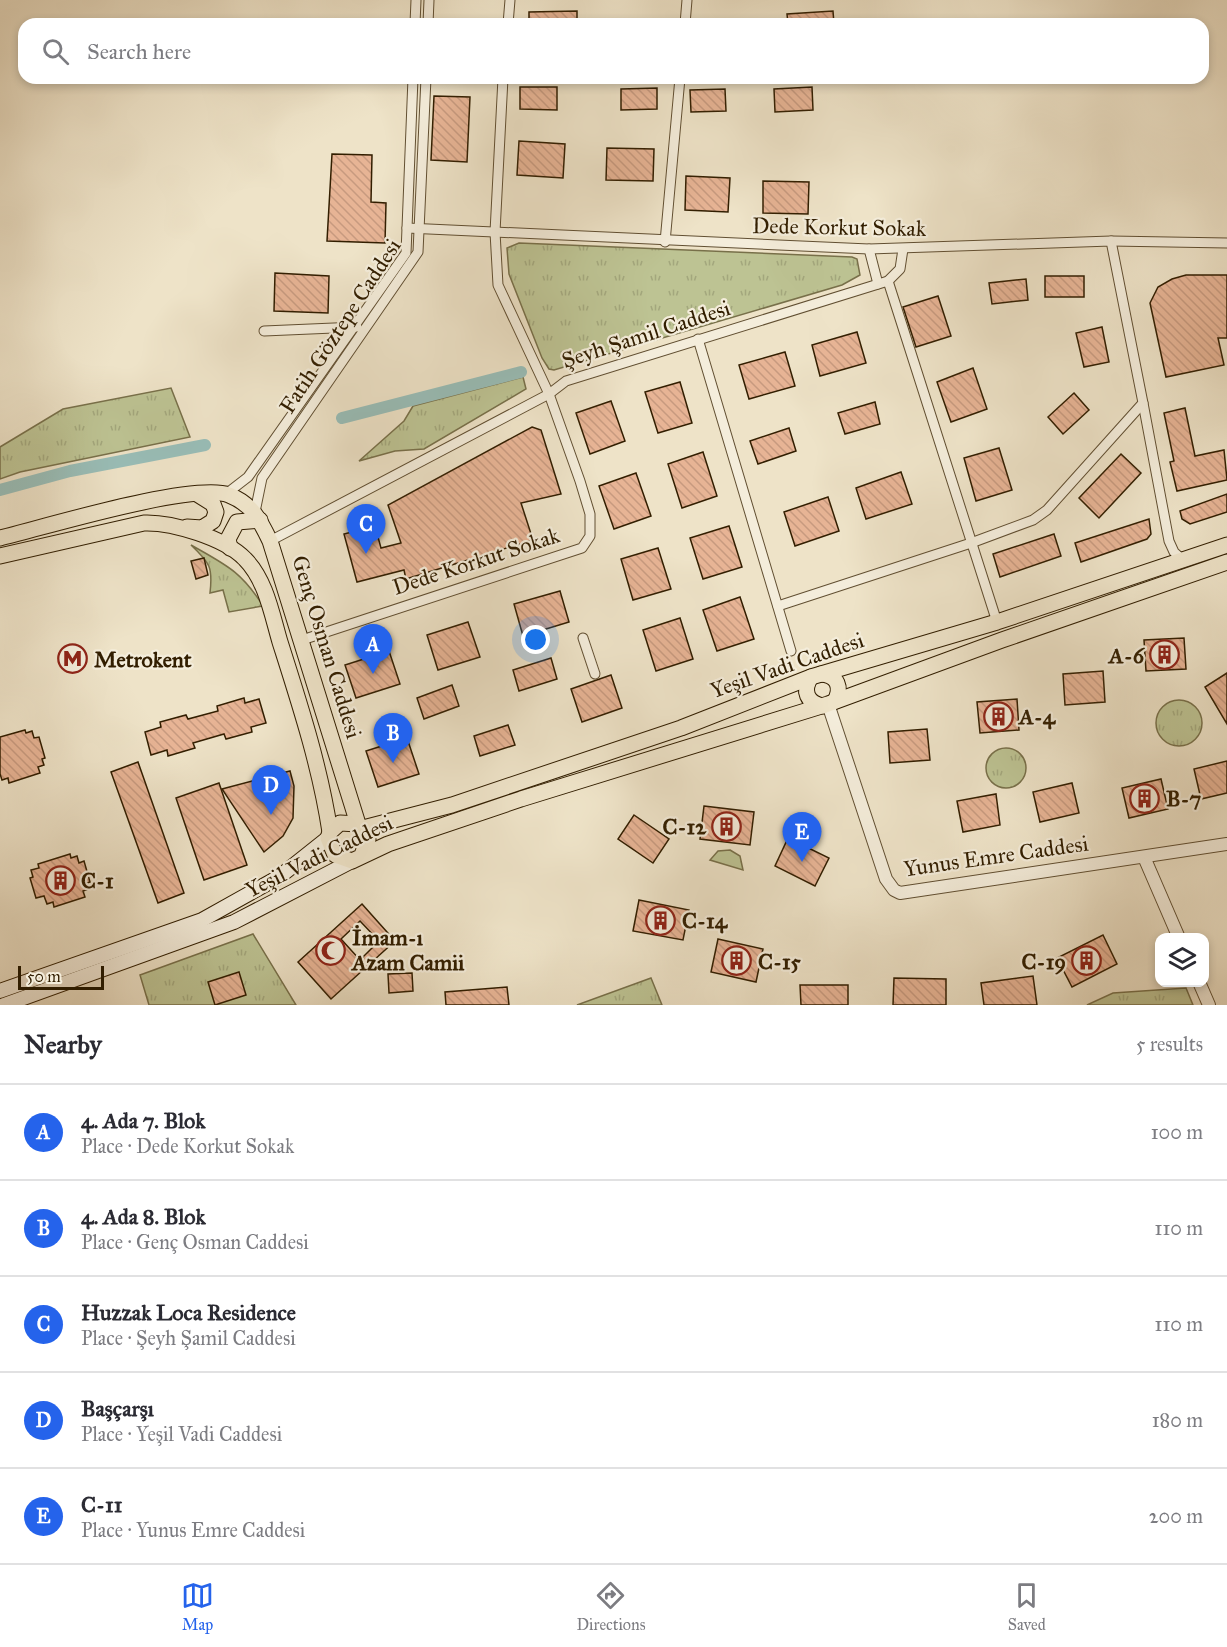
<!DOCTYPE html>
<html lang="en">
<head>
<meta charset="utf-8">
<style>
  :root { --surface:#fff; --page:#f2f2f3; --text:#2b2b33; --muted:#7c7c81; --line:#e1e1e2; --accent:#2563eb }
  body { margin:0; font-family:"IM FELL Great Primer",serif; background:var(--page); color:var(--text) }
  .controls { position:absolute; right:18px; bottom:18px; display:grid; overflow:hidden; border-radius:12px; box-shadow:0 3px 9px #0003 }
  .controls button { width:54px; height:54px; display:grid; place-items:center; padding:0; border:0; border-bottom:2px solid var(--line); background:var(--surface); color:var(--text); font:30px sans-serif }
  .scale { position:absolute; left:18px; bottom:15px; width:86px; box-sizing:border-box; padding-left:6px; border:3px solid #321e00; border-top:0; font-size:16px; line-height:21px; white-space:nowrap; color:#321e00; -webkit-text-stroke:4px #f4eddb; paint-order:stroke }
  .you { position:absolute; left:536px; top:640px; width:21px; height:21px; margin:-15px; border:4px solid #fff; border-radius:50%; background:#1a73e8; box-shadow:0 0 0 9px #1a73e833 }
  .badge { display:grid; place-items:center; width:39px; height:39px; border-radius:50%; background:var(--accent); color:#fff; font-size:20px; font-weight:700 }
  .pin { position:absolute; translate:-50% -50px; filter:drop-shadow(0 2px 3px #0008) }
  .pin::after { content:''; position:absolute; top:32px; width:21px; height:18px; background:inherit; clip-path:polygon(0 0,100% 0,50% 100%) }
  .list { margin:0; padding:0; list-style:none }
  h2 { display:flex; justify-content:space-between; align-items:center; height:78px; margin:0; padding:0 24px; font-size:26px }
  h2 small { font-size:20px; font-weight:400; color:var(--muted) }
  .list li { display:grid; grid-template-columns:39px 1fr auto; gap:18px; align-items:center; box-sizing:border-box; height:96px; padding:0 24px; border-top:2px solid var(--line) }
  .list b { display:block; font-size:22px; white-space:nowrap }
  .list p { margin:0; font-size:20px; white-space:nowrap; color:var(--muted) }
  .list em { font-size:20px; font-style:normal; color:var(--muted) }
  .icon { flex:none; width:33px; height:33px; fill:none; stroke:currentColor; stroke-width:2; stroke-linecap:round; stroke-linejoin:round }
  .map { position:relative; flex:none; width:1227px; height:1005px; overflow:hidden }
  .search { position:absolute; background:var(--surface); box-shadow:0 3px 9px #0003; left:18px; right:18px; top:18px; height:66px; display:flex; align-items:center; gap:15px; box-sizing:border-box; padding:0 21px; border-radius:18px; color:var(--muted); font-size:22px }
  .sheet { height:558px; background:var(--surface) }
  nav { display:flex; justify-content:space-around; align-items:center; box-sizing:border-box; height:84px; border-top:2px solid var(--line); background:var(--surface); font-size:16px; color:var(--muted) }
  nav a { display:grid; justify-items:center; gap:3px }
  nav .on { color:var(--accent) }
  .map>svg:first-child { display:block }
</style>
</head>
<body>
<div class="map">
<svg width="1227" height="1005" viewBox="0 0 1227 1005">
  <defs>
    <pattern id="grass-tufts" width="24" height="20" patternUnits="userSpaceOnUse" patternTransform="scale(1.5)"><rect width="24" height="20" fill="#bdc393"/><path d="M3 7l-1-3M5 7V3M7 7l1-3M15 17l-1-3M17 17v-4M19 17l1-3" fill="none" stroke="#a3a77d"/></pattern>
    <pattern id="building-back-hatch" width="6" height="6" patternUnits="userSpaceOnUse" patternTransform="scale(1.5)"><rect width="6" height="6" fill="#e7b495"/><path d="M-1 5l2 2M0 0l6 6M5-1l2 2" fill="none" stroke="#c79a7f"/></pattern>
  </defs>
  <rect width="100%" height="100%" fill="#eee3c8"/>
  <filter id="stains"><feTurbulence type="fractalNoise" baseFrequency=".00333" numOctaves="4"/><feColorMatrix values="0 0 0 0 .2 0 0 0 0 .09 0 0 0 0 .02 0 0 0 .5 -.17"/></filter>
  <radialGradient id="worn" r=".72"><stop offset=".6" stop-color="#630" stop-opacity="0"/><stop offset="1" stop-color="#630" stop-opacity=".3"/></radialGradient>
  <g fill="url(#grass-tufts)" stroke="#78704a" stroke-width="1.5">
    <path d="M519,243L852,257L857,259L860,275L842,285L554,370L549,369L542,358L509,274L507,248Z"/>
    <path d="M523,377L526,389L424,449L395,451L359,461L404,421L413,406Z"/>
    <path d="M171,388L190,437L20,472L0,479V447L63,409Z"/>
    <path d="M191,545C226,565 241,571 263,606L229,612L223,590L210,593C213,567 210,563 191,545Z"/>
    <circle cx="1179" cy="723" r="23"/>
    <circle cx="1006" cy="768" r="20"/>
    <path d="M730,850L740,856L743,870L710,860L718,851Z"/>
    <path d="M253,934L296,1005H149L140,975Z"/>
    <path d="M651,978L662,1005H577Z"/>
    <path d="M1186,988L1193,1005H1087L1113,993Z"/>
  </g>
  <g fill="none" stroke-linecap="round" stroke-linejoin="round">
    <g stroke="#99beb8" stroke-width="12">
      <path d="M342,418L521,372"/>
      <path d="M0,490L70,471L205,445"/>
    </g>
  </g>
  <g fill="url(#building-back-hatch)" stroke="#321e00" stroke-width="1.5" fill-rule="evenodd">
    <path d="M577,11V24H529V12Z"/>
    <path d="M833,11L834,24H788L787,14Z"/>
    <path d="M520,87H557V110L520,109Z"/>
    <path d="M812,87L813,110L775,112L774,89Z"/>
    <path d="M657,88V109L621,110V89Z"/>
    <path d="M725,89L726,111L691,112L690,90Z"/>
    <path d="M434,96L470,97L467,162L431,160Z"/>
    <path d="M519,141L565,144L563,178L517,175Z"/>
    <path d="M607,148L654,149L653,181L606,180Z"/>
    <path d="M332,154L372,155L371,202L386,203L385,243L327,241Z"/>
    <path d="M686,176L730,178L728,212L685,210Z"/>
    <path d="M763,181L809,182L808,214L763,213Z"/>
    <path d="M275,273L329,276L328,313L274,311Z"/>
    <path d="M1186,275H1227V338H1218L1224,365L1166,377L1150,303L1158,287L1172,279Z"/>
    <rect x="1045" y="276" width="39" height="21"/>
    <path d="M1026,279L1028,300L992,304L989,283Z"/>
    <path d="M938,296L951,336L916,347L903,307Z"/>
    <path d="M1102,327L1109,362L1084,367L1076,333Z"/>
    <path d="M857,332L866,363L820,376L812,345Z"/>
    <path d="M785,352L795,386L749,399L739,365Z"/>
    <path d="M973,368L987,409L951,422L937,382Z"/>
    <path d="M680,382L692,423L658,433L645,392Z"/>
    <path d="M1074,393L1089,410L1063,434L1048,417Z"/>
    <path d="M611,401L625,441L590,454L576,413Z"/>
    <path d="M875,402L880,424L845,434L838,413Z"/>
    <path d="M1185,408L1195,456L1224,450L1227,480L1177,491L1170,462L1174,461L1164,413Z"/>
    <path d="M532,427L541,430L561,494L521,503L533,540L406,579L404,570L357,582L344,534L375,526L381,548L401,543L388,505Z"/>
    <path d="M789,428L796,451L758,464L750,441Z"/>
    <path d="M999,448L1012,490L976,501L964,458Z"/>
    <path d="M703,452L717,496L682,508L668,464Z"/>
    <path d="M1121,454L1141,473L1099,518L1079,498Z"/>
    <path d="M901,472L912,504L866,519L856,488Z"/>
    <path d="M636,473L651,516L614,529L599,486Z"/>
    <path d="M1227,494V512L1190,524L1182,519L1180,511Z"/>
    <path d="M828,497L839,531L795,546L784,512Z"/>
    <path d="M1149,519L1151,534L1147,539L1081,562L1075,543Z"/>
    <path d="M729,526L742,567L703,579L690,538Z"/>
    <path d="M1054,534L1061,556L1000,577L993,554Z"/>
    <path d="M658,548L671,589L633,600L621,559Z"/>
    <path d="M204,558L208,575L196,579L191,561Z"/>
    <path d="M560,591L569,622L523,636L514,604Z"/>
    <path d="M740,597L754,639L717,651L703,610Z"/>
    <path d="M680,618L693,659L656,671L643,630Z"/>
    <path d="M468,622L480,657L438,670L427,635Z"/>
    <path d="M1184,638L1186,669L1146,671L1144,640Z"/>
    <path d="M389,651L400,684L356,698L345,665Z"/>
    <path d="M551,658L557,679L519,691L513,670Z"/>
    <path d="M1103,671L1105,702L1065,705L1063,674Z"/>
    <path d="M1227,673V724L1205,687Z"/>
    <path d="M611,675L622,708L582,722L571,689Z"/>
    <path d="M452,685L459,706L424,719L417,698Z"/>
    <path d="M244,698L245,703L259,699L266,723L251,727L252,732L226,739L224,734L193,743L195,748L168,756L167,750L151,755L145,732L161,727L160,722L186,715L188,719L218,711L217,706Z"/>
    <path d="M1017,699L1019,730L980,733L977,702Z"/>
    <path d="M508,725L515,745L480,756L474,736Z"/>
    <path d="M927,729L930,760L890,763L888,732Z"/>
    <path d="M25,730L26,733L32,731L34,738L39,737L45,758L42,759L44,765L38,767L40,773L9,783L8,778L2,780L0,774V737Z"/>
    <path d="M407,738L419,774L378,787L366,751Z"/>
    <path d="M1227,761V793L1201,799L1194,769Z"/>
    <path d="M138,762L184,893L158,903L111,772Z"/>
    <path d="M290,771L294,786L293,818L283,836L264,852L222,789Z"/>
    <path d="M1161,779L1168,809L1129,818L1122,788Z"/>
    <path d="M219,783L247,865L204,880L176,798Z"/>
    <path d="M1072,783L1079,813L1040,822L1033,792Z"/>
    <path d="M996,794L1000,825L963,832L957,801Z"/>
    <path d="M704,806L754,812L750,845L700,839Z"/>
    <path d="M634,815L669,839L653,863L618,839Z"/>
    <path d="M788,838L829,858L815,886L775,866Z"/>
    <path d="M70,854L71,858L77,856L79,863L84,861L90,882L87,883L89,889L83,891L85,897L54,907L53,902L47,904L44,896L36,898L30,878L33,877L31,870L39,868L38,864Z"/>
    <path d="M639,900L689,910L683,940L633,931Z"/>
    <path d="M362,904L395,941L331,999L298,962ZM360,921L379,941L360,960L341,939Z"/>
    <path d="M1103,935L1117,964L1072,987L1057,958Z"/>
    <path d="M718,939L763,949L756,982L711,972Z"/>
    <path d="M239,972L246,995L215,1005L208,982Z"/>
    <path d="M412,973L413,991L389,993L388,974Z"/>
    <path d="M1033,976L1037,1005H984L981,983Z"/>
    <path d="M894,978L946,979V1005H893Z"/>
    <path d="M800,985H848V1005H801Z"/>
    <path d="M507,987L509,1005H446L445,992Z"/>
  </g>
  <g fill="none" stroke-linecap="round" stroke-linejoin="round">
    <defs>
      <g id="minor">
        <path d="M415,24L416,0"/>
        <path d="M428,24L429,0"/>
        <path d="M508,24L510,0"/>
        <path d="M685,24L687,0"/>
        <path d="M407,228L869,249L1111,241L1143,403L1047,510L1033,520L971,543L778,606"/>
        <path d="M1111,241L1227,243"/>
        <path d="M665,242L680,78"/>
        <path d="M869,249L878,284"/>
        <path d="M888,281L997,622"/>
        <path d="M264,331L357,327"/>
        <path d="M698,339L791,651"/>
        <path d="M1143,403L1169,541L1174,552L1183,560"/>
        <path d="M226,494L248,477L406,253L413,78"/>
        <path d="M255,512L262,478L418,252L426,78"/>
        <path d="M270,541L549,394L566,381L888,281L900,269L903,249"/>
        <path d="M583,638L595,674"/>
        <path d="M302,640L582,548L590,536V514L580,481L549,394L498,285L495,232L503,78"/>
      </g>
      <g id="tertiary">
        <path d="M828,704L886,879L894,890L900,893L1227,844"/>
        <path d="M1144,857L1179,938"/>
        <path d="M1199,982L1209,1005"/>
      </g>
      <g id="secondary">
        <path d="M0,991L202,920L279,877L328,838"/>
        <path d="M4,1005L234,922L352,861"/>
      </g>
      <g id="primary">
        <path d="M187,527L202,528L213,521L216,512L213,504L197,494"/>
        <path d="M0,538C45,527 193,482 229,495C252,504 260,520 270,541L358,824"/>
        <path d="M230,548L228,539L237,522L260,520"/>
        <path d="M0,556L144,523C172,522 225,538 245,559C266,580 272,615 280,642C300,705 320,766 330,832"/>
        <path d="M821,674C838,675 842,688 835,701"/>
        <path d="M811,677C802,691 807,703 823,706"/>
        <path d="M363,828L452,805L681,728L811,677L997,622L1227,545"/>
        <path d="M362,855L368,839L358,824L340,823L330,832L328,838L335,855L352,861L388,844L521,799L828,704L1002,640L1227,562"/>
      </g>
    </defs>
    <use href="#minor" stroke="#614f32" stroke-width="11"/>
    <use href="#tertiary" stroke="#614f32" stroke-width="14"/>
    <use href="#secondary" stroke="#321e00" stroke-width="16"/>
    <use href="#primary" stroke="#321e00" stroke-width="17"/>
    <use href="#minor" stroke="#f4eddb" stroke-width="9"/>
    <use href="#tertiary" stroke="#f4eddb" stroke-width="12"/>
    <use href="#secondary" stroke="#f4eddb" stroke-width="14"/>
    <use href="#primary" stroke="#eee3c8" stroke-width="15"/>
  </g>
  <defs>
    <symbol id="building-ring" viewBox="-11 -11 22 22"><circle r="9.5" fill="#f4eddb" stroke="#8f2418" stroke-width="1.5"/><path d="M-4-6H4V6H1V3H-1V6H-4ZM-2.5-4.3h1.7v1.8h-1.7ZM.8-4.3h1.7v1.8H.8ZM-2.5-1h1.7V.8h-1.7ZM.8-1h1.7V.8H.8Z" fill="#8f2418"/></symbol>
    <symbol id="metro-ring" viewBox="-11 -11 22 22"><circle r="9.5" fill="#f4eddb" stroke="#8f2418" stroke-width="1.5"/><path d="M-5.5 5V-5H-3L0 0L3-5H5.5V5H3V-.5L0 4L-3-.5V5Z" fill="#8f2418"/></symbol>
    <symbol id="mosque-ring" viewBox="-11 -11 22 22"><circle r="9.5" fill="#f4eddb" stroke="#8f2418" stroke-width="1.5"/><path d="M3.5-4.9A6 6 0 1 0 3.5 4.9A5 5 0 1 1 3.5-4.9Z" fill="#8f2418"/></symbol>
  </defs>
  <g fill-rule="evenodd">
    <use href="#building-ring" x="1148" y="638" width="33" height="33"/>
    <use href="#metro-ring" x="56" y="642" width="33" height="33"/>
    <use href="#building-ring" x="982" y="700" width="33" height="33"/>
    <use href="#building-ring" x="1128" y="782" width="33" height="33"/>
    <use href="#building-ring" x="710" y="810" width="33" height="33"/>
    <use href="#building-ring" x="44" y="864" width="33" height="33"/>
    <use href="#building-ring" x="644" y="904" width="33" height="33"/>
    <use href="#mosque-ring" x="314" y="934" width="33" height="33"/>
    <use href="#building-ring" x="720" y="944" width="33" height="33"/>
    <use href="#building-ring" x="1070" y="944" width="33" height="33"/>
  </g>
  <g text-anchor="middle" dominant-baseline="central" stroke-width="4.5" stroke-linejoin="round" paint-order="stroke">
    <g font-size="22" fill="#321e00" stroke="#f4eddb">
      <text transform="translate(839 227) rotate(1)">Dede Korkut Sokak</text>
      <text transform="translate(340 326) rotate(-57)">Fatih Göztepe Caddesi</text>
      <text transform="translate(646 334) rotate(-18)">Şeyh Şamil Caddesi</text>
      <text transform="translate(476 561) rotate(-18)">Dede Korkut Sokak</text>
      <text transform="translate(327 647) rotate(73)">Genç Osman Caddesi</text>
      <text transform="translate(787 665) rotate(-19)">Yeşil Vadi Caddesi</text>
      <text transform="translate(319 856) rotate(-26)">Yeşil Vadi Caddesi</text>
      <text transform="translate(996 856) rotate(-8)">Yunus Emre Caddesi</text>
    </g>
    <g font-size="22" font-weight="bold" fill="#321e00" stroke="#f4eddb" text-anchor="start">
      <text x="1144" y="655" text-anchor="end">A-6</text>
      <text x="94" y="659">Metrokent</text>
      <text x="1019" y="716">A-4</text>
      <text x="1166" y="798">B-7</text>
      <text x="706" y="826" text-anchor="end">C-12</text>
      <text x="81" y="880">C-1</text>
      <text x="682" y="920">C-14</text>
      <text x="352" y="937">İmam-ı<tspan x="352" dy="25">Azam Camii</tspan></text>
      <text x="758" y="961">C-15</text>
      <text x="1066" y="961" text-anchor="end">C-19</text>
    </g>
  </g>
  <rect width="100%" height="100%" filter="url(#stains)"/>
  <rect width="100%" height="100%" fill="url(#worn)"/>
</svg>
<div class="controls">
<button><svg class="icon" aria-label="layers" viewBox="0 0 24 24"><path d="M12 4l9 5-9 5-9-5zM3 14l9 5 9-5"/></svg></button>
</div>
<div class="scale">50 m</div>
<div class="you"></div>
<div class="pin badge" style="left:373px;top:674px">A</div>
<div class="pin badge" style="left:393px;top:763px">B</div>
<div class="pin badge" style="left:366px;top:554px">C</div>
<div class="pin badge" style="left:271px;top:815px">D</div>
<div class="pin badge" style="left:802px;top:862px">E</div>
<div class="search"><svg class="icon" aria-label="search" viewBox="0 0 24 24"><circle cx="10" cy="10" r="6"/><path d="M15 15l6 6"/></svg>Search here</div>
</div>
<section class="sheet">
<h2>Nearby<small>5 results</small></h2>
<ul class="list">
<li><span class="badge">A</span><div><b>4. Ada 7. Blok</b><p>Place · Dede Korkut Sokak</p></div><em>100 m</em></li>
<li><span class="badge">B</span><div><b>4. Ada 8. Blok</b><p>Place · Genç Osman Caddesi</p></div><em>110 m</em></li>
<li><span class="badge">C</span><div><b>Huzzak Loca Residence</b><p>Place · Şeyh Şamil Caddesi</p></div><em>110 m</em></li>
<li><span class="badge">D</span><div><b>Başçarşı</b><p>Place · Yeşil Vadi Caddesi</p></div><em>180 m</em></li>
<li><span class="badge">E</span><div><b>C-11</b><p>Place · Yunus Emre Caddesi</p></div><em>200 m</em></li>
</ul>
</section>
<nav>
<a class="on"><svg class="icon" aria-label="map" viewBox="0 0 24 24"><path d="M3 6l6-2 6 2 6-2v14l-6 2-6-2-6 2zM9 4v14M15 6v14"/></svg>Map</a>
<a><svg class="icon" aria-label="directions" viewBox="0 0 24 24"><path d="M12 3l9 9-9 9-9-9zM9 14v-3h6M13 9l2 2-2 2"/></svg>Directions</a>
<a><svg class="icon" aria-label="saved" viewBox="0 0 24 24"><path d="M7 4h10v16l-5-4-5 4z"/></svg>Saved</a>
</nav>
</body>
</html>
